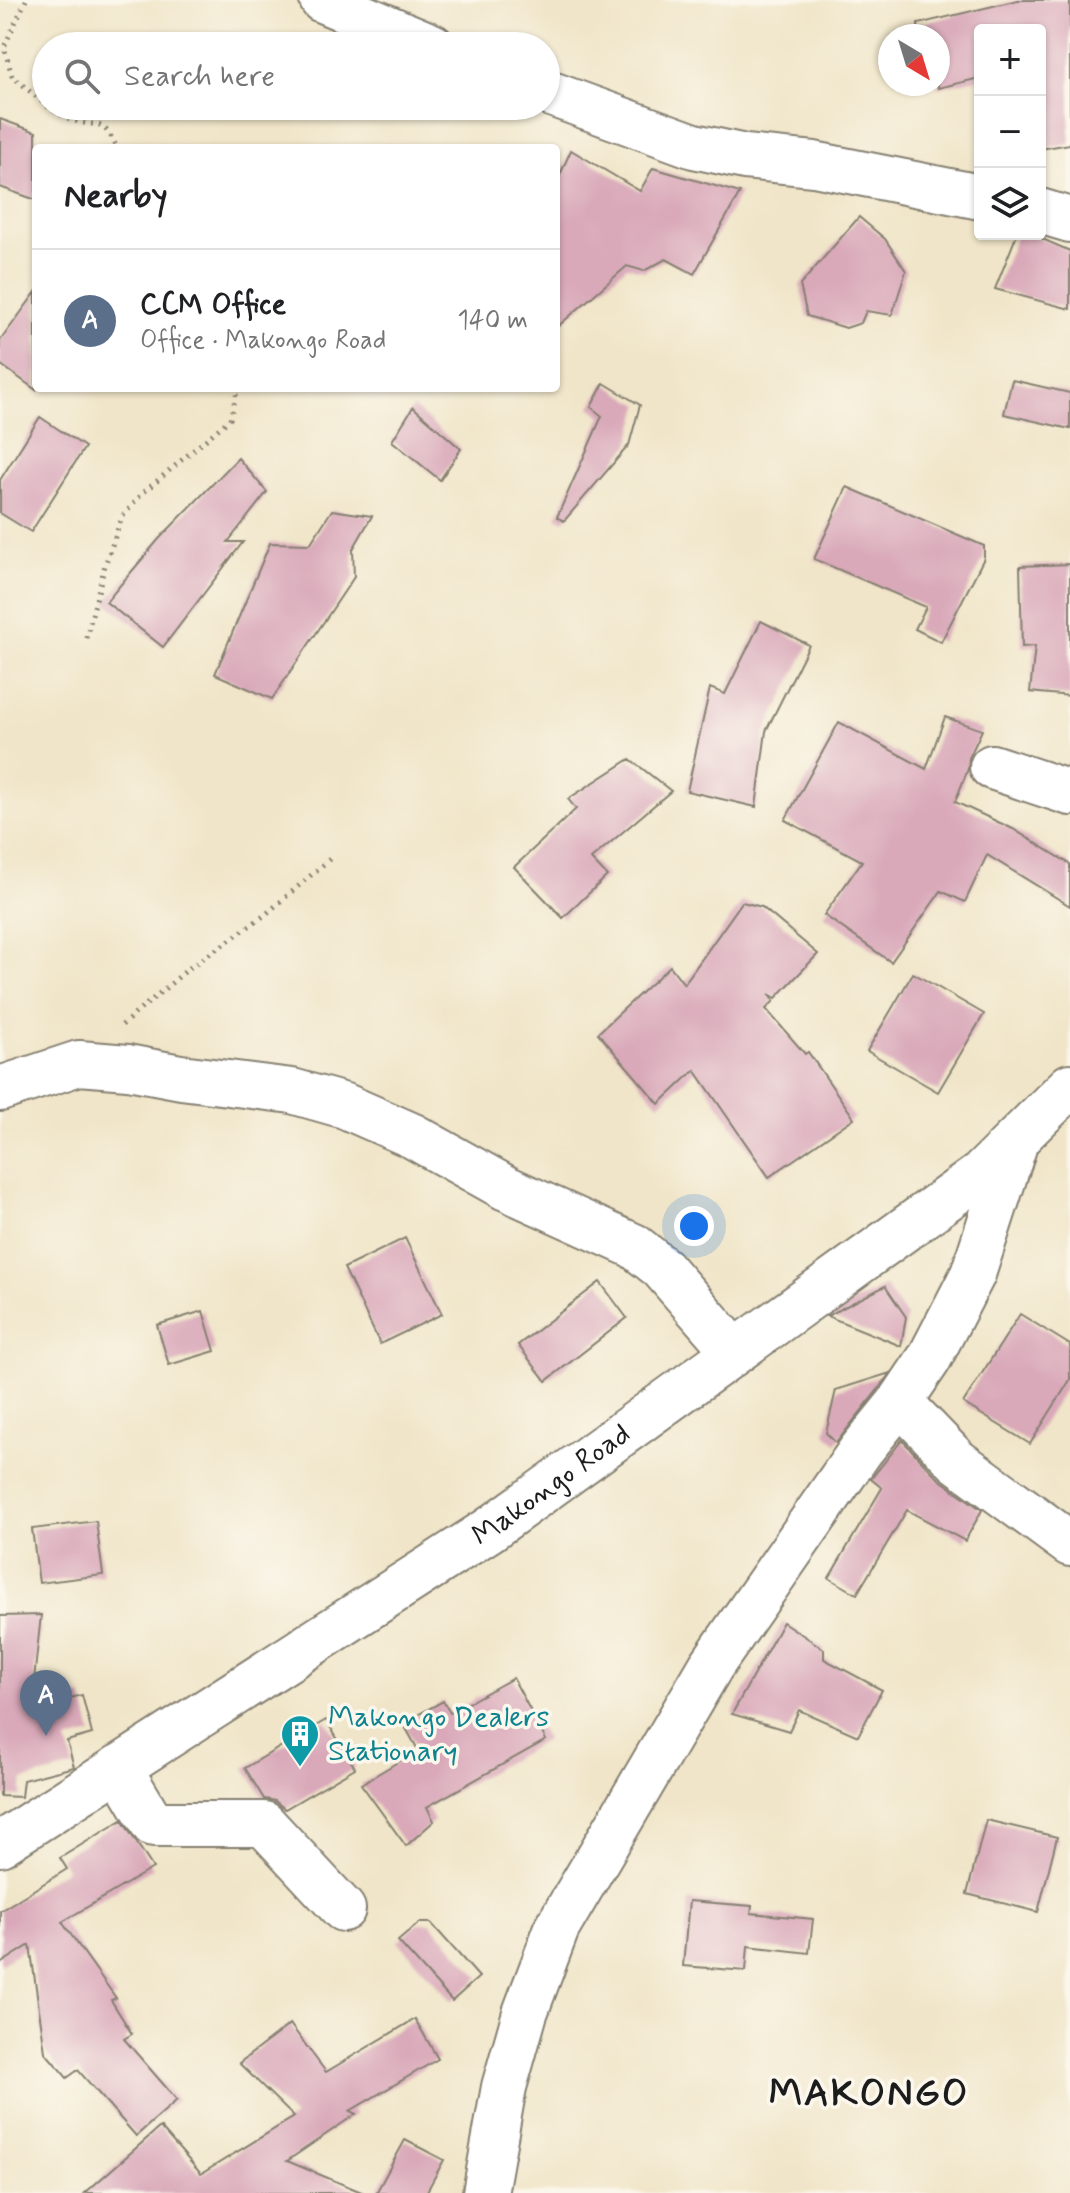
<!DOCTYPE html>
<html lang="en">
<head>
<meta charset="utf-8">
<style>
  :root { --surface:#fff; --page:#f6f6f6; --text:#202124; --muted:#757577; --line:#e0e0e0; --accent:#1a73e8 }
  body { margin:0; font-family:Mynerve,sans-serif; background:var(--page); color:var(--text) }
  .controls { position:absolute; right:24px; top:24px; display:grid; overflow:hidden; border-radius:8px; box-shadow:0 2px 6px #0004 }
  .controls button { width:72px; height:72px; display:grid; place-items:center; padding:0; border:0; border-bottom:2px solid var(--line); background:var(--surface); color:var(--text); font:40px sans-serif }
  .compass { position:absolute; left:878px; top:24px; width:72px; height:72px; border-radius:50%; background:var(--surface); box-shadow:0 2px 6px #0004; rotate:142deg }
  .you { position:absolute; left:694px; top:1226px; width:28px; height:28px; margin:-20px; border:6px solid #fff; border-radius:50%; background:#1a73e8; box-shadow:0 0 0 12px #1a73e833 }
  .badge { display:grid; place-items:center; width:52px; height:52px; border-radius:50%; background:var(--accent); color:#fff; font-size:26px; font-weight:700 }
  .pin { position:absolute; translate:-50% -66px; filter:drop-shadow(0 2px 4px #0008) }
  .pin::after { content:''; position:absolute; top:42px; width:28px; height:24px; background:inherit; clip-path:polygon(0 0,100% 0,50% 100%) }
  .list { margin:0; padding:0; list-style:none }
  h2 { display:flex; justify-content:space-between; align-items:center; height:104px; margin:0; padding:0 32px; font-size:34px }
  h2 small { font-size:26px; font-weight:400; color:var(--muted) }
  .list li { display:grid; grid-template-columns:52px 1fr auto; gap:24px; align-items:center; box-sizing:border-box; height:144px; padding:0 32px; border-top:2px solid var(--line) }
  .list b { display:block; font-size:30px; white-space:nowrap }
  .list p { margin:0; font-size:26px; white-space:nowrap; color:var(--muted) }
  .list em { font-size:26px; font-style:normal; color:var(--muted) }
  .icon { flex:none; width:44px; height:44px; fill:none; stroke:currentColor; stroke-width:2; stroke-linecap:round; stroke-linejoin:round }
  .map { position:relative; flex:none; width:1070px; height:2193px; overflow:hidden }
  .search { position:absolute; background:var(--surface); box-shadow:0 2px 6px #0004; left:32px; top:32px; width:528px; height:88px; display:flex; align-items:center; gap:20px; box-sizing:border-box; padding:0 28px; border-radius:44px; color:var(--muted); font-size:30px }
  .panel { position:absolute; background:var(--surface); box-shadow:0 2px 6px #0004; left:32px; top:144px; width:528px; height:248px; border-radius:8px }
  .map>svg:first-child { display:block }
</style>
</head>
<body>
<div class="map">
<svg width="1070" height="2193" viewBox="0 0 1070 2193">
  <rect width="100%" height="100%" fill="#fbf7ec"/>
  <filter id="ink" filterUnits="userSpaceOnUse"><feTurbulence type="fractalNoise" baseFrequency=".0125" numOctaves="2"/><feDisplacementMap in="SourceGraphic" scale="16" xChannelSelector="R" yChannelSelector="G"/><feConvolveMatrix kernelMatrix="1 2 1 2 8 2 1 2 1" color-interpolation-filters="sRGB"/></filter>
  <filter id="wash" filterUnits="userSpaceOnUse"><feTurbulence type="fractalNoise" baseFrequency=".006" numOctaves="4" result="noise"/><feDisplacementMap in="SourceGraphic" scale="32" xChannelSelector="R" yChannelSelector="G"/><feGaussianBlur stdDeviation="1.8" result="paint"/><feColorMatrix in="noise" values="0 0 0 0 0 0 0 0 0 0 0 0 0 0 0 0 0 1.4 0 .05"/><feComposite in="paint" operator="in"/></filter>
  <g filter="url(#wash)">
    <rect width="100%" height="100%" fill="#f0e5c8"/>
    <g id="blocks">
      <g fill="#d9a8b9">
        <path d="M1018,0H1070V144L1040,149V30H980V78L938,88V36H919L918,24Z"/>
        <path d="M0,119L36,132V200L0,187Z"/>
        <path d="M571,150L640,191L653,168L740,193L694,274L666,259L644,271L627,266L556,328V184Z"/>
        <path d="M859,217L885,239L906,271L892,315L866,311L861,323L846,328L807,316L800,285Z"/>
        <path d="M1017,234H1031L1070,251V309L995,289Z"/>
        <path d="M36,292V390L0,364V341Z"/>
        <path d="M1012,380L1070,393V429L1004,414Z"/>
        <path d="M604,383L640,405L629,445L564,521L557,517L602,416L591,407Z"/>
        <path d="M413,407L461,449L440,480L392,441Z"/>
        <path d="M40,417L85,447L31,532L0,513V480Z"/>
        <path d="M238,458L267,492L228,542H243L163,647L106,602L159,539Z"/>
        <path d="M847,487L984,546V558L941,642L915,629L926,607L814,559Z"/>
        <path d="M332,510L372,516L353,549L354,577L272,699L215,674L270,543L310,544Z"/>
        <path d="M1070,564V696L1030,692L1035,646L1022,647L1020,566Z"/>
        <path d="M761,621L809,645L766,731L756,807L687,791L710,688L725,694Z"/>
        <path d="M945,717L982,730L969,758L968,769L955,802L1013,829L1070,864V906L987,855L965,902L941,891L891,962L824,915L862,861L785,820L839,722L926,769Z"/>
        <path d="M630,759L671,791L591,859L607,876L563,918L514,867L576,809L568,799Z"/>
        <path d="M742,902L762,907L818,954L776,998L769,994L774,1001L766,1009L805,1054L808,1052L854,1118L769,1177L695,1070L659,1104L598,1033L670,966L684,984Z"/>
        <path d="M913,973L984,1014L938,1092L867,1051Z"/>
        <path d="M405,1238L442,1314L380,1344L344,1268Z"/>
        <path d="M600,1282L627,1318L546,1381L518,1345Z"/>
        <path d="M885,1286L906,1317L901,1346L827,1316Z"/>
        <path d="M203,1311L215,1351L169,1365L157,1325Z"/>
        <path d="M1020,1314L1070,1345V1380L1030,1444L963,1403Z"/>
        <path d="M890,1373L880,1387L836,1443L826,1433L836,1390Z"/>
        <path d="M902,1440L939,1479L982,1510L965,1541L907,1510L857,1594L829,1578L882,1488L871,1479Z"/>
        <path d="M96,1521L103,1575L39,1583L32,1529Z"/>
        <path d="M41,1615L31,1708L82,1695L92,1734L67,1741L74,1767L23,1780L21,1797L0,1796V1616Z"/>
        <path d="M783,1622L824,1649V1659L882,1690L858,1736L799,1710L789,1731L732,1714Z"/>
        <path d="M513,1678L546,1740L427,1807L434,1821L406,1846L361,1784L418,1750L403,1723L443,1701L450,1713Z"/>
        <path d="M326,1720L355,1768L285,1809L275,1801L264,1799L245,1768Z"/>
        <path d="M122,1820L153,1868L62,1922L116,1998L111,2000L132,2034L124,2039L177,2100L136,2136L78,2070L67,2078L45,2052L30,1945L0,1964V1911L67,1869L60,1858Z"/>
        <path d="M986,1820L1057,1837L1038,1912L967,1894Z"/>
        <path d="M689,1901L752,1906L751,1913L813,1919L809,1953L748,1946L746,1971L683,1966Z"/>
        <path d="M419,1923H431L479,1977L452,2001L398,1941Z"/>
        <path d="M415,2019L438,2059L350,2111L356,2114L287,2161L364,2193H85L160,2127L201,2174L294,2117L239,2063L290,2024L326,2072Z"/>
        <path d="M405,2140L444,2160L426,2193H376Z"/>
      </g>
    </g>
  </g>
  <g filter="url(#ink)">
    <use href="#blocks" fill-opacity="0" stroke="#868072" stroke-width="2"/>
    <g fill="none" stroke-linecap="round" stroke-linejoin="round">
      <defs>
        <g id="minor">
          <path d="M322,0L432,46"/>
          <path d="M546,92L694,146L745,157L814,164L980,197"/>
          <path d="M1040,211L1070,220"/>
          <path d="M992,767L1070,793"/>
          <path d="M0,1089L79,1063L128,1067L181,1077L292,1091L345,1106L413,1136L506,1188L634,1246L662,1268L735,1352"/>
          <path d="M900,1402L957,1461L1070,1544"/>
          <path d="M119,1767L153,1824H264L343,1909"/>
          <path id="s1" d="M0,1844L489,1530L981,1174L1070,1086"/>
          <path d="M485,2193L504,2087L525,2013L557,1928L711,1666L861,1450L900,1402L929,1359L973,1274L1015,1144"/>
        </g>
      </defs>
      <use href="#minor" stroke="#868072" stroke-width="48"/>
      <g stroke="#868072" stroke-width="5" stroke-dasharray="2 6" stroke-linecap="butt">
        <path d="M26,0L4,47L12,76L46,105"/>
        <path d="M47,106C55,110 62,116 70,119C97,130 101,114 117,148"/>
        <path d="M86,638L105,565L122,517L143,493L230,419L236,395L234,388"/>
        <path d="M122,1025L188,969L265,915L332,857"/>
      </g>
      <use href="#minor" stroke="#fff" stroke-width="44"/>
    </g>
  </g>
  <defs>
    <symbol id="building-pin" viewBox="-11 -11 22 30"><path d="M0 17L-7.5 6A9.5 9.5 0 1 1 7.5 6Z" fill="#0f9aa8" stroke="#fbf7ec"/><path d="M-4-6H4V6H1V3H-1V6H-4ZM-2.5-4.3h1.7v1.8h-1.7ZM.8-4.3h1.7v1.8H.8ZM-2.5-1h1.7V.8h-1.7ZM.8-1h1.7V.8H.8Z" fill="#fff"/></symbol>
  </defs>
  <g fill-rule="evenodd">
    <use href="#building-pin" x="278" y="1712" width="44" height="60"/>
  </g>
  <g text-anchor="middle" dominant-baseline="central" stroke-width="7" stroke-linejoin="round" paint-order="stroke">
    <g font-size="30" fill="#1c1c1c" stroke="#fbf7ec">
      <text stroke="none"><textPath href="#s1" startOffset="658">Makongo Road</textPath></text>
    </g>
    <g font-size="30" fill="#0d838f" stroke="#fbf7ec" text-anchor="start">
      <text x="328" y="1717">Makongo Dealers<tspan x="328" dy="34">Stationary</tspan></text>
    </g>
    <g font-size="38" font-weight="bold" letter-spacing="2" fill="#1c1c1c" stroke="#fbf7ec">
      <text x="869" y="2094">MAKONGO</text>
    </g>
  </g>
</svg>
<div class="controls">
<button>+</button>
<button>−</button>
<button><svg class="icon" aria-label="layers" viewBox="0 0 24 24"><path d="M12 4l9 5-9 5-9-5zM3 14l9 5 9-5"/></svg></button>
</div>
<svg class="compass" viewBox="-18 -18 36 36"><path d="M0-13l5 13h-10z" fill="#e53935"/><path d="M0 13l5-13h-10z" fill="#757577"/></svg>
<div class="you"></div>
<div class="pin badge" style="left:46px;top:1736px;background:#5c6f8a">A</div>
<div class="search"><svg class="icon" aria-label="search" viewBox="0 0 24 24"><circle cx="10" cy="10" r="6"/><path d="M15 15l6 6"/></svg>Search here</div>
<section class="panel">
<h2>Nearby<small></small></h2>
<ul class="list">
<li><span class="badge" style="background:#5c6f8a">A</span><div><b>CCM Office</b><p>Office · Makongo Road</p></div><em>140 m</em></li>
</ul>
</section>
</div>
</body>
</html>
